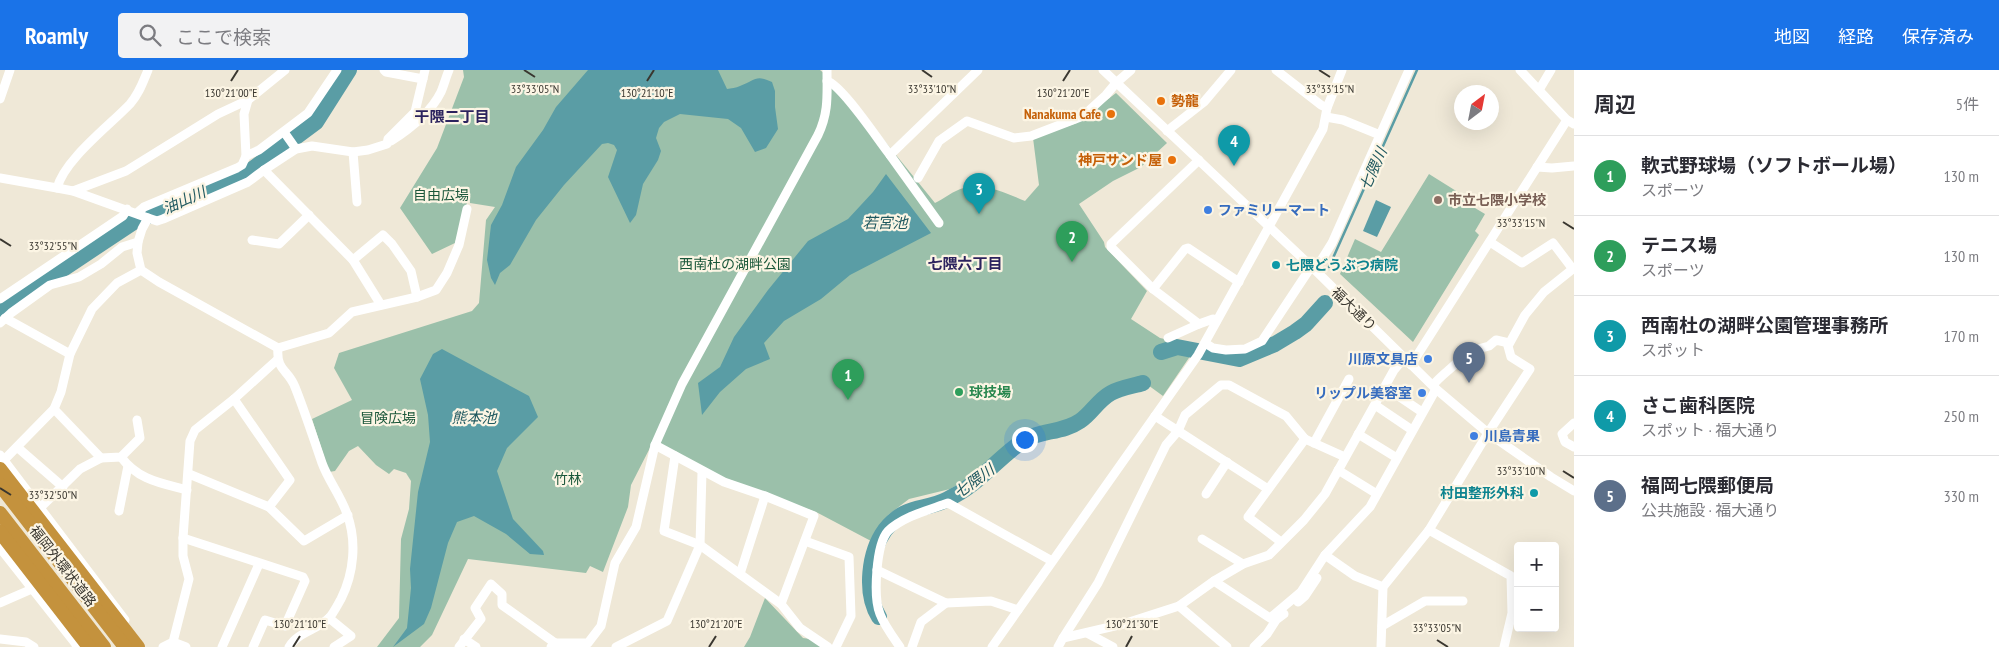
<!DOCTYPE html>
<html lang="ja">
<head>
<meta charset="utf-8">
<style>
  :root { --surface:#fff; --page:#f2f2f3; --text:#2b2b33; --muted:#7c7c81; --line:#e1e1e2; --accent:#1a73e8 }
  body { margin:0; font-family:"PT Sans Narrow","Noto Sans JP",sans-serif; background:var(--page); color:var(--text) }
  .controls { position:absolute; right:15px; bottom:15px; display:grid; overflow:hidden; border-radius:5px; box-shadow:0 5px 20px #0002 }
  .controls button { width:45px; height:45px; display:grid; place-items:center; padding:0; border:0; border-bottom:1px solid var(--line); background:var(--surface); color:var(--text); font:25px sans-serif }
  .compass { position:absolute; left:1454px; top:15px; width:45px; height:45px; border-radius:50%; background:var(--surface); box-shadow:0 5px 20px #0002; rotate:32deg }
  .you { position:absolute; left:1024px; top:369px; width:18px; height:18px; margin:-12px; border:4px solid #fff; border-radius:50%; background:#1a73e8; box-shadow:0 0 0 8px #1a73e833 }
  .badge { display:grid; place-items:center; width:32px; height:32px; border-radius:50%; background:var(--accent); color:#fff; font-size:16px; font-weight:700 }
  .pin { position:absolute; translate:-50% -41px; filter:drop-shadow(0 1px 2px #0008) }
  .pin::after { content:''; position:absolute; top:26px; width:18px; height:15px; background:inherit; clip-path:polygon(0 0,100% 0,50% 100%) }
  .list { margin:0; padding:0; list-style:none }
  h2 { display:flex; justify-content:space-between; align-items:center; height:65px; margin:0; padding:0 20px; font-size:21px }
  h2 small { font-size:16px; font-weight:400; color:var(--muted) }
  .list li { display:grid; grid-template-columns:32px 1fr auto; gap:15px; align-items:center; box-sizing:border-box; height:80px; padding:0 20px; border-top:1px solid var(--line) }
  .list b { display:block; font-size:19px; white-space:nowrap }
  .list p { margin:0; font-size:16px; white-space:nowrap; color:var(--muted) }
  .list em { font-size:16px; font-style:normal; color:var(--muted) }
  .icon { flex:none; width:28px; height:28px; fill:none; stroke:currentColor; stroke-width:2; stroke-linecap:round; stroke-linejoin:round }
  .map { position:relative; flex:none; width:1574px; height:577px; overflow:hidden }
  header { display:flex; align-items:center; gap:30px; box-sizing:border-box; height:70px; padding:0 25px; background:var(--accent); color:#fff }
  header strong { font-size:24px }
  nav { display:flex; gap:28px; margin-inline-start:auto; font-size:18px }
  .search { width:350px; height:45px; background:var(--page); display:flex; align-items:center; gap:12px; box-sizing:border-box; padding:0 18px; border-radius:5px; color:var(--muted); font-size:19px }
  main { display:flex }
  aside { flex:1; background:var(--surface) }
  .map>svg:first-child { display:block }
</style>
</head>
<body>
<header>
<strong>Roamly</strong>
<div class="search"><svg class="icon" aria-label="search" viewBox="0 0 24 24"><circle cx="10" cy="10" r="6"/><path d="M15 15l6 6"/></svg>ここで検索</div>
<nav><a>地図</a><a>経路</a><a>保存済み</a></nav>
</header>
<main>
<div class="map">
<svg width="1574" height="577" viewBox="0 0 1574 577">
  <rect width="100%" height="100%" fill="#efe8d7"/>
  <g fill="#9bc0aa">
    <path d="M463,0H820L840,16L935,133C944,129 954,120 964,118C986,113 1006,123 1025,131L1039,115L1033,68L1077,53L1116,23L1167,73L1141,97L1113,111L1079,134L1104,172L1105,177L1147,221L1131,249L1160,268L1197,276L1163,326L1141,310L1110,321L1080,349L1057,359L1030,363L983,400L950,419L909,429L888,445L871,471L818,443L706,401L654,370L631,415L628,437L603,502L590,496L586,503L468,489L432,565L420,577H377L399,548L401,469L409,439L411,411L406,403L394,399L389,404L376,395L358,376L349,381L335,401L329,402L312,349L352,330L334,298L339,283L472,241L479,233L486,150L495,137L470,133V130L467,133L455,173L432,184L400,138L437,78L464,7Z"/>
    <path d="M1429,104L1477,134L1475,138L1485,144L1475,161L1479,165L1413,272L1340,204L1355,169L1381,182Z"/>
    <path d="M765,528L803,568L817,570L821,577H744L750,567Z"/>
  </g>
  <g fill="#5a9da5">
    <path d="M588,0H718L727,19C731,18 736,18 740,16C755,11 755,4 772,12L775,21V37L778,59L766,78L755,82L741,58L728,49L680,44L664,52L659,58L656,68L661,81L658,90L643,114L636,145L630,153L608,107L617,80L614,75L608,73L602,74L564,115L536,150L510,195L500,203L495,215L491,208L487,190L491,155L502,135L516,97L543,60L556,37Z"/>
    <path d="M886,104L931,163L850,205L821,229L784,251L764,273L770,289L746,299L720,322L702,345L698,313L720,297L734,267L768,220L808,171L848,149L873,122Z"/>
    <path d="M1376,130L1391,137L1377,167L1363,161Z"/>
    <path d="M442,279L529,326L538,347L507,378L497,401L513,449L543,481L544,485L530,484L506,464L474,446L457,452L448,473L431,538L424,554L393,577L407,558L411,518L410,499L418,422L430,372L428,345L420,309L433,284Z"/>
  </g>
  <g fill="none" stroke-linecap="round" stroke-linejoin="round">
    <path stroke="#5a9da5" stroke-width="2.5" d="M1329,197L1417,0"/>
    <g stroke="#5a9da5" stroke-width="16">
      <path d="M0,241L132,153L250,101L316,52L349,0"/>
      <path d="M1161,282L1177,277L1239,289L1275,274L1295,262L1306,254L1325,233"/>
      <path d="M879,547C864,523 869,482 885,460C906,433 923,442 948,429C980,414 996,389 1023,371C1039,360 1063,363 1080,351C1091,344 1098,330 1111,323C1120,318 1133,316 1143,313"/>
    </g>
    <g stroke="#fff" stroke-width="9">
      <path d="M384,0L386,2L423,9"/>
      <path d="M1103,0L1315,200L1436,319L1488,363L1551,407L1574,421"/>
      <path d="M1276,0L1321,35L1327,38"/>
      <path d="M1520,0L1567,50L1574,54"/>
      <path d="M827,11C842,15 878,70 890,85L978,0"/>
      <path d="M1539,20L1551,0"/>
      <path d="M0,29L10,0"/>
      <path d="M248,30L244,44L246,86L259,80L308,43L337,0"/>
      <path d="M1326,47L1343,50L1380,65L1409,0"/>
      <path d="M1167,61L1204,32L1231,0"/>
      <path d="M284,62L296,79"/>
      <path d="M391,71C410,59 431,42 441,22C444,15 446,7 449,0"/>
      <path d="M353,82L357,132"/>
      <path d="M890,85L939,153"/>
      <path d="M1199,90L1111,174V177L1153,219L1199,254L1213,249L1216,252"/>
      <path d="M1537,97L1552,98L1574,96"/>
      <path d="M0,108L57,118"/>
      <path d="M918,108L939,71L967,51L1014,68L1031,66L1083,46L1106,25L1116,13L1131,0"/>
      <path d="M73,121L126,101L218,44L248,30L285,0"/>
      <path d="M137,143L144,137L237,98L242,95L246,86"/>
      <path d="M148,148L73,121L57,118C65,89 109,56 130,34C139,24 143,12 148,0"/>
      <path d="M252,170L279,174L309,145"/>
      <path d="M138,172L137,183L141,200L159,212L278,278L329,263L352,242L417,227L436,220L447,203L459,175L467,139"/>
      <path d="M1490,172L1522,193L1553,173L1572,198"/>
      <path d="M353,190L383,165L392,174L411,201L417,227"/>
      <path d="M1315,200L1332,173L1380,65"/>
      <path d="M1153,219L1185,179L1188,178L1239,212"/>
      <path d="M0,229L123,146L127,139"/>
      <path d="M381,235L353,190L264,100L296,79L312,76L353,82L368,80L387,74L388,69L415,42L425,0"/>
      <path d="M5,248L70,284"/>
      <path d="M0,253L11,243L50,215L79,207L101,194L122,177L138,172L142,159L148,148L157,151L163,149L248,112L264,100"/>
      <path d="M1168,268L1199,254"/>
      <path d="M1205,273L1213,278L1226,280L1245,279L1262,271L1311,197"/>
      <path d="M278,278C276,301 288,299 295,317C305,342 313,367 322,393C328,410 341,426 347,444C357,471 354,503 341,529C338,534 333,544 329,548C317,560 298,562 289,577"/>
      <path d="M1411,295L1567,50"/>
      <path d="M1433,315C1443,303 1457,295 1467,282L1489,276L1496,270L1509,273"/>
      <path d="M1385,317L1422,342"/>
      <path d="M234,329L290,410L269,437"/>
      <path d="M1375,335L1412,360"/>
      <path d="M54,339L101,388"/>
      <path d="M1155,346L1268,419"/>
      <path d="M1574,353L1562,364L1565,372L1574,377"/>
      <path d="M1358,364L1397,388"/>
      <path d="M1314,373L1349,309"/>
      <path d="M655,375L724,412L765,426L814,446L781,534"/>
      <path d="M17,377L63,417"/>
      <path d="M0,385L125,550"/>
      <path d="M675,386L664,461L700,475L781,534L800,558L828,577"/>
      <path d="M121,387C138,410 161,413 187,420"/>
      <path d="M4,390L54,339L61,322L70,284L92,239L117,213L141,200"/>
      <path d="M1338,400L1377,424"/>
      <path d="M189,404L269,437L304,471L348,445"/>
      <path d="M1206,424L1227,392"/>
      <path d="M41,437L80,399L101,388L121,387L140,368L137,350"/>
      <path d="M119,441L128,396"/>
      <path d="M1429,460L1511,506L1512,543L1504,577"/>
      <path d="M183,468L303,507L305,511L285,556L265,550L253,577"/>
      <path d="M1202,469L1243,494"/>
      <path d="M805,471L849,487L851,546L836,577"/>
      <path d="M1281,472L1248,447L1305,369"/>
      <path d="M0,478L75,573L77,577"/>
      <path d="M1325,485L1355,506L1383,517"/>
      <path d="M877,500L946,533L991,531L1018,540"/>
      <path d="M740,504L765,426"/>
      <path d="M1214,511L1270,548L1301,522L1325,485L1370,437L1436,319"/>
      <path d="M1298,532L1305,526L1317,508"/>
      <path d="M0,533L32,519"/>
      <path d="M1179,536L1227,577"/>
      <path d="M329,548L351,566L334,577"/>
      <path d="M1382,556L1425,531H1463"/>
      <path d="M1087,563L1113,577"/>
      <path d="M1063,568L1098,513L1166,375L1178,361L1185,345L1221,315H1229L1286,346L1305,369L1345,387"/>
      <path d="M0,569L26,572L34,577"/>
      <path d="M464,569L476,577"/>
      <path d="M173,572L186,577"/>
      <path d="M163,577L173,572L189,509L183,486V468L190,371L195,360L234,329L277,290"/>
      <path d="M222,577L259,494"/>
      <path d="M459,577L481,549L475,538L491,514L502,524V535L555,573"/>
      <path d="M551,577L555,573H588L601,556L615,493L636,457L655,375L682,314L818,65C829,42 827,25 827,0"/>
      <path d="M616,577L667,551L700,475L702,402"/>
      <path d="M900,577C893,567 884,555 880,544C873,527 876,474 888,461C904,446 929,440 948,433L1052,491"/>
      <path d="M912,577L921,552L946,533"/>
      <path d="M992,577L1198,285L1323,59L1327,38L1342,0"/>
      <path d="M1058,577L1063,568L1123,554L1179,536L1214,511L1243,494L1269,485L1304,450L1325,424L1394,300L1404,288"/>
      <path d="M1254,577L1267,564L1276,550L1284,544"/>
      <path d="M1381,577L1383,517L1429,460L1488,363L1530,299L1511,287L1508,276L1525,245L1544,222L1574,198"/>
    </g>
    <g stroke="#c4923d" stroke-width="14">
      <path d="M0,399L138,577"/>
      <path d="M0,415L125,577"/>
      <path d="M0,443L104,577"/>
      <path d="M0,462L89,577"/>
    </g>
  </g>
  <path fill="none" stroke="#3a3730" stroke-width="2" d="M524,0L535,7M922,0L932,7M1319,0L1330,7M231,11L238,0M647,11L654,0M1063,11L1070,0M1563,152L1574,159M0,169L11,176M1563,401L1574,408M0,418L11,425M1437,570L1448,577M293,577L300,566M709,577L716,566M1126,577L1132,566"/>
  <g fill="#e8710a" stroke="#fcf5e4" stroke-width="2">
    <circle cx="1161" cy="31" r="5"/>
    <circle cx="1111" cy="44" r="5"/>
    <circle cx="1172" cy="90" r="5"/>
  </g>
  <circle fill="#8d6e63" stroke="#fcf5e4" stroke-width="2" cx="1438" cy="130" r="5"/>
  <g fill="#3f7fe0" stroke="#fcf5e4" stroke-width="2">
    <circle cx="1208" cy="140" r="5"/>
    <circle cx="1428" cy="289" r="5"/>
    <circle cx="1422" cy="323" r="5"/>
    <circle cx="1474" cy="366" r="5"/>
  </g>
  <g fill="#0f9aa8" stroke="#fcf5e4" stroke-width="2">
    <circle cx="1276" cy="195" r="5"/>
    <circle cx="1534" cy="423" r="5"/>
  </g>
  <circle fill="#2e9e5b" stroke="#fcf5e4" stroke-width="2" cx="959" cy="322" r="5"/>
  <g text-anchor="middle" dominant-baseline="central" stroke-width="4.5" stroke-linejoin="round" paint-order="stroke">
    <g font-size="14" font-weight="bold" fill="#c56008" stroke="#fcf5e4" text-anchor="end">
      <text x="1171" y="31" text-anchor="start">勢龍</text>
      <text x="1101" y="44">Nanakuma Cafe</text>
      <text x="1162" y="90">神戸サンド屋</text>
    </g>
    <g font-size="14" fill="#1a573a" stroke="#fcf5e4">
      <text x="441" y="125">自由広場</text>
      <text x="735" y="194">西南杜の湖畔公園</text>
      <text x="388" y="348">冒険広場</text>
      <text x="568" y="409">竹林</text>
    </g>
    <g font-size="14" font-weight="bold" fill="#785e54" stroke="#fcf5e4" text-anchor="start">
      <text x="1448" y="130">市立七隈小学校</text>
    </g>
    <g font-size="14" font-weight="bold" fill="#366cbe" stroke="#fcf5e4" text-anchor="start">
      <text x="1218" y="140">ファミリーマート</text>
      <text x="1418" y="289" text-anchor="end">川原文具店</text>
      <text x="1412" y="323" text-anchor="end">リップル美容室</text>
      <text x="1484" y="366">川島青果</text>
    </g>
    <g font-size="14" font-weight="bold" fill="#0d838f" stroke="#fcf5e4" text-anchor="start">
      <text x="1286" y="195">七隈どうぶつ病院</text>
      <text x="1524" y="423" text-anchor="end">村田整形外科</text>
    </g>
    <g font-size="14" fill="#3a3730" stroke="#fcf5e4">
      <text transform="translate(1354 239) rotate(44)">福大通り</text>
      <text transform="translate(63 496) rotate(52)">福岡外環状道路</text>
    </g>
    <g font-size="14" font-weight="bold" fill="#27864d" stroke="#fcf5e4" text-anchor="start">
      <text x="969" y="322">球技場</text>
    </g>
    <g font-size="15" font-weight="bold" fill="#2c235e" stroke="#fcf5e4">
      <text x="452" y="46">干隈二丁目</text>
      <text x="965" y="193">七隈六丁目</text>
    </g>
    <g font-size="15" font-style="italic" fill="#1f585f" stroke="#fcf5e4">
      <text transform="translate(1373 99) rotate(-66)">七隈川</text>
      <text transform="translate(184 130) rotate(-24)">油山川</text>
      <text x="885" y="152">若宮池</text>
      <text x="474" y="347">熊本池</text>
      <text transform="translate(974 411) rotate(-36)">七隈川</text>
    </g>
  </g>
  <g font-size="12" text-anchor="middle" fill="#3a3730" stroke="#fcf5e4" stroke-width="4.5" stroke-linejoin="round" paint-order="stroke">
    <text x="535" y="23">33°33'05"N</text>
    <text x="932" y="23">33°33'10"N</text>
    <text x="1330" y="23">33°33'15"N</text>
    <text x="231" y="27">130°21'00"E</text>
    <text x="647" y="27">130°21'10"E</text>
    <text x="1063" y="27">130°21'20"E</text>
    <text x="1521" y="157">33°33'15"N</text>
    <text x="53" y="180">33°32'55"N</text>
    <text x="1521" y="405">33°33'10"N</text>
    <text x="53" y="429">33°32'50"N</text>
    <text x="300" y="558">130°21'10"E</text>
    <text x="716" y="558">130°21'20"E</text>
    <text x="1132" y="558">130°21'30"E</text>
    <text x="1437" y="562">33°33'05"N</text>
  </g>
</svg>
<div class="controls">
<button>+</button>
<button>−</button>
</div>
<svg class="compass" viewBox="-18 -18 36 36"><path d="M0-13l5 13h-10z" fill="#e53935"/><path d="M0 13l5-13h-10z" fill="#7c7c81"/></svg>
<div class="you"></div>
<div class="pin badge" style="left:848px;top:330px;background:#2e9e5b">1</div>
<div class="pin badge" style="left:1072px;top:192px;background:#2e9e5b">2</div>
<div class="pin badge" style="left:979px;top:144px;background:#0f9aa8">3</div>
<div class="pin badge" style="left:1234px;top:96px;background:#0f9aa8">4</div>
<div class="pin badge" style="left:1469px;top:313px;background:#5c6f8a">5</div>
</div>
<aside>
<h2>周辺<small>5件</small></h2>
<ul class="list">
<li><span class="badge" style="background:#2e9e5b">1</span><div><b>軟式野球場（ソフトボール場）</b><p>スポーツ</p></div><em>130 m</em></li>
<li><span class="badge" style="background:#2e9e5b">2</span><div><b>テニス場</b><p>スポーツ</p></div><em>130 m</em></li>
<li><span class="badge" style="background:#0f9aa8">3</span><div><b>西南杜の湖畔公園管理事務所</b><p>スポット</p></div><em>170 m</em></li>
<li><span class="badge" style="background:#0f9aa8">4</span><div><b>さこ歯科医院</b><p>スポット · 福大通り</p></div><em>250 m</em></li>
<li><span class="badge" style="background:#5c6f8a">5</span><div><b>福岡七隈郵便局</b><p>公共施設 · 福大通り</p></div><em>330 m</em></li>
</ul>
</aside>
</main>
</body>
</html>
